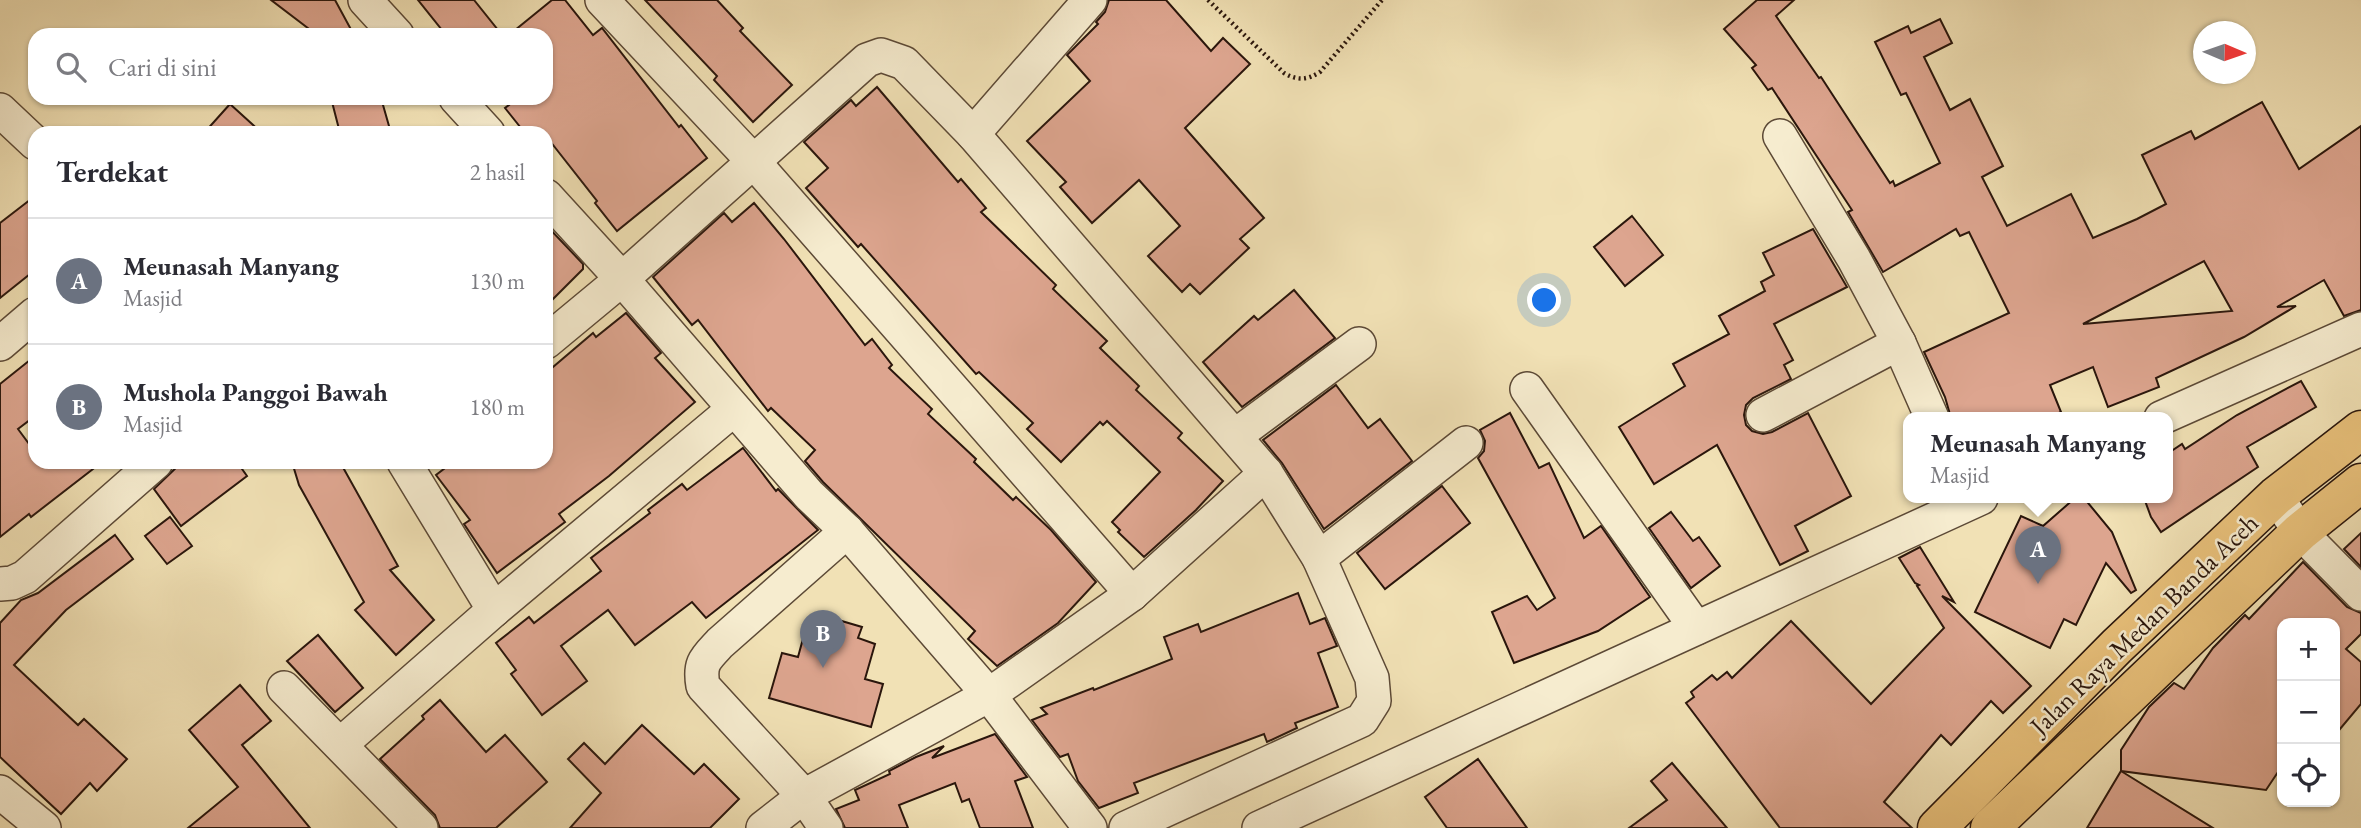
<!DOCTYPE html>
<html lang="id">
<head>
<meta charset="utf-8">
<style>
  :root { --surface:#fff; --page:#f2f2f3; --text:#2b2b33; --muted:#7c7c81; --line:#e1e1e2; --accent:#8f2418 }
  body { margin:0; font-family:"EB Garamond",serif; background:var(--page); color:var(--text) }
  .controls { position:absolute; right:21px; bottom:21px; display:grid; overflow:hidden; border-radius:14px; box-shadow:0 2px 5px #0004 }
  .controls button { width:63px; height:63px; display:grid; place-items:center; padding:0; border:0; border-bottom:2px solid var(--line); background:var(--surface); color:var(--text); font:35px sans-serif }
  .compass { position:absolute; left:2193px; top:21px; width:63px; height:63px; border-radius:50%; background:var(--surface); box-shadow:0 2px 5px #0004; rotate:92deg }
  .you { position:absolute; left:1545px; top:301px; width:24px; height:24px; margin:-18px; border:5px solid #fff; border-radius:50%; background:#1a73e8; box-shadow:0 0 0 10px #1a73e833 }
  .badge { display:grid; place-items:center; width:46px; height:46px; border-radius:50%; background:var(--accent); color:#fff; font-size:23px; font-weight:700 }
  .pin { position:absolute; translate:-50% -58px; filter:drop-shadow(0 2px 4px #0008) }
  .pin::after { content:''; position:absolute; top:37px; width:24px; height:21px; background:inherit; clip-path:polygon(0 0,100% 0,50% 100%) }
  .popup { position:absolute; left:1903px; top:412px; width:270px; height:91px; box-sizing:border-box; display:grid; place-content:center; border-radius:14px; background:var(--surface); filter:drop-shadow(0 2px 5px #0005); font-size:23px; white-space:nowrap; color:var(--muted) }
  .popup b { font-size:26px; color:var(--text) }
  .popup::after { content:''; position:absolute; left:50%; top:100%; margin-left:-14px; border:14px solid transparent; border-top-color:var(--surface) }
  .list { margin:0; padding:0; list-style:none }
  h2 { display:flex; justify-content:space-between; align-items:center; height:91px; margin:0; padding:0 28px; font-size:30px }
  h2 small { font-size:23px; font-weight:400; color:var(--muted) }
  .list li { display:grid; grid-template-columns:46px 1fr auto; gap:21px; align-items:center; box-sizing:border-box; height:126px; padding:0 28px; border-top:2px solid var(--line) }
  .list b { display:block; font-size:26px; white-space:nowrap }
  .list p { margin:0; font-size:23px; white-space:nowrap; color:var(--muted) }
  .list em { font-size:23px; font-style:normal; color:var(--muted) }
  .icon { flex:none; width:38px; height:38px; fill:none; stroke:currentColor; stroke-width:2; stroke-linecap:round; stroke-linejoin:round }
  .map { position:relative; flex:none; width:2361px; height:828px; overflow:hidden }
  .search { position:absolute; background:var(--surface); box-shadow:0 2px 5px #0004; left:28px; top:28px; width:525px; height:77px; display:flex; align-items:center; gap:18px; box-sizing:border-box; padding:0 24px; border-radius:21px; color:var(--muted); font-size:26px }
  .panel { position:absolute; background:var(--surface); box-shadow:0 2px 5px #0004; left:28px; top:126px; width:525px; height:343px; border-radius:21px }
  .map>svg:first-child { display:block }
</style>
</head>
<body>
<div class="map">
<svg width="2361" height="828" viewBox="0 0 2361 828">
  <rect width="100%" height="100%" fill="#f1e1b5"/>
  <filter id="stains"><feTurbulence type="fractalNoise" baseFrequency=".00286" numOctaves="4"/><feColorMatrix values="0 0 0 0 .2 0 0 0 0 .09 0 0 0 0 .02 0 0 0 .5 -.17"/></filter>
  <radialGradient id="worn" r=".72"><stop offset=".6" stop-color="#630" stop-opacity="0"/><stop offset="1" stop-color="#630" stop-opacity=".3"/></radialGradient>
  <g fill="#dda58f" stroke="#2a160c" stroke-width="2" fill-rule="evenodd">
    <path d="M271,0H335L354,35H317Z"/>
    <path d="M418,0H474L502,35H446Z"/>
    <path d="M552,0H565L593,35L602,28L679,127L681,125L707,158L617,231L595,203L597,201L546,136V133H525L505,108L518,98H546V35H509Z"/>
    <path d="M645,0H717L743,28L740,31L792,85L753,122L714,80L717,76Z"/>
    <path d="M1109,0H1166L1211,51L1223,38L1250,64L1185,128L1264,218L1240,239L1249,248L1200,294L1190,284L1182,292L1148,256L1180,226L1139,180L1092,223L1060,187L1066,182L1027,141L1090,81L1067,55L1098,24L1096,22L1105,12Z"/>
    <path d="M1757,0H1794L1776,16L1819,78L1821,77L1890,183L1893,181L1895,186L1940,163L1906,93L1901,95L1875,42L1908,26L1911,33L1940,19L1952,43L1924,57L1950,110L1970,99L2003,166L1982,177L2007,226L2071,194L2093,238L2137,219L2166,204L2142,155L2191,131L2195,139L2262,102L2299,169L2361,126V310L2344,316L2324,280L2277,307L2296,306L2244,337L2156,378L2159,387L2108,407L2093,367L2050,385L2061,412L2048,418H1951L1945,397L1924,352L2009,313L1969,232L1960,236L1956,229L1883,272L1848,212L1852,210L1772,88L1768,90L1752,68L1756,65L1724,29ZM2204,261L2232,311L2083,324Z"/>
    <path d="M877,87L958,182L961,179L986,208L981,212L1056,285L1053,289L1107,341L1100,348L1139,386L1136,390L1182,433L1178,438L1223,481L1196,510L1144,557L1118,532L1120,530L1112,522L1160,472L1107,421L1103,425L1100,422L1061,462L1027,429L1033,423L979,372L976,374L861,244L858,247L806,188L828,168L804,142L851,100L856,106Z"/>
    <path d="M331,98H381L391,133H340Z"/>
    <path d="M230,104L262,133H204Z"/>
    <path d="M35,196V270L0,298V223Z"/>
    <path d="M754,203L784,239L865,345L872,339L892,365L889,368L932,409L928,414L976,459L974,462L1013,500L1016,497L1051,530L1096,582L1058,623L997,666L968,639L975,631L823,482L805,461L815,450L771,408L768,411L698,320L692,325L653,277L724,213L732,222Z"/>
    <path d="M1632,216L1663,255L1625,286L1594,247Z"/>
    <path d="M546,225L583,264V269L546,306Z"/>
    <path d="M1813,229L1847,287L1774,324L1793,360L1784,365L1791,379L1753,398L1746,405L1744,415L1746,425L1752,431L1763,434L1772,432L1808,413L1851,496L1795,526L1808,551L1780,565L1717,445L1654,484L1619,427L1685,386L1673,364L1729,334L1719,316L1765,291L1761,282L1774,275L1763,253Z"/>
    <path d="M1294,290L1335,338L1242,407L1203,362L1254,316L1258,320Z"/>
    <path d="M626,313L661,353L655,358L695,402L609,476L559,514L565,522L497,573L464,524L470,520L436,475L453,462H546V373L593,333L596,337Z"/>
    <path d="M35,356V416L18,429L35,452V462H102L31,517L29,514L0,537V384Z"/>
    <path d="M2301,381L2316,407L2247,447L2258,467L2161,532L2151,517L2144,498H2167V454L2182,444L2185,449L2237,415Z"/>
    <path d="M1336,385L1368,428L1380,419L1412,461L1324,529L1282,463L1263,440Z"/>
    <path d="M1510,413L1539,468L1549,463L1584,538L1601,526L1650,597L1598,631L1514,663L1492,612L1527,596L1537,610L1555,598L1478,458L1484,451L1485,441L1480,430Z"/>
    <path d="M743,448L776,491L778,489L818,530L706,618L692,602L635,645L608,610L561,646L587,681L542,715L511,674L516,670L496,643L529,617L534,623L601,571L591,558L650,513L648,510L682,484L687,490Z"/>
    <path d="M182,462H237L247,476L181,526L154,489Z"/>
    <path d="M292,462H340L398,566L390,570L434,620L396,655L355,610L364,602L299,485Z"/>
    <path d="M1442,486L1470,523L1385,589L1357,553Z"/>
    <path d="M2075,498H2084L2112,532L2136,590L2131,593L2106,563L2076,625L2064,619L2050,648L1975,612L2021,516L2043,526Z"/>
    <path d="M1671,512L1693,541L1699,537L1720,566L1691,588L1649,528Z"/>
    <path d="M170,517L192,546L167,564L145,536Z"/>
    <path d="M2361,533V567L2344,549Z"/>
    <path d="M115,535L133,559L66,610L14,665L78,725L84,719L127,759L97,791L90,783L61,814L0,757V623L21,600L38,593Z"/>
    <path d="M1920,547L1954,602L1942,596L2031,686L2003,713L1991,701L1951,745L1941,735L1884,802L1912,828H1780L1686,703L1694,697L1691,692L1712,675L1717,680L1727,672L1732,678L1791,621L1871,704L1944,628L1917,586L1919,585L1915,583L1899,558Z"/>
    <path d="M2303,562L2347,607L2361,613V634L2346,649L2361,662V704L2335,735V623H2282V766L2266,790L2121,771V750L2149,707L2174,683L2184,689L2213,648L2245,615L2249,619Z"/>
    <path d="M1298,593L1310,624L1325,618L1337,646L1318,653L1338,707L1295,723L1297,728L1267,742L1264,734L1134,783L1138,793L1099,808L1078,781L1068,754L1060,757L1032,720L1047,714L1041,708L1093,688L1094,690L1172,659L1164,637L1198,624L1201,632Z"/>
    <path d="M828,617L862,627L858,638L875,644L865,679L883,684L871,727L769,698L782,653L798,657L807,624L824,629Z"/>
    <path d="M318,635L363,688L335,712L287,661Z"/>
    <path d="M240,685L271,721L242,745L310,828H188L238,787L189,730Z"/>
    <path d="M440,700L486,752L505,735L547,782L496,828H440L435,815L380,759L424,719L422,716Z"/>
    <path d="M642,725L694,774L704,764L739,799L710,828H570L601,793L568,759L584,743L605,764Z"/>
    <path d="M995,734L1027,777L1015,781L1033,828H980L969,799L962,802L955,783L899,805L908,828H845L836,809L859,800L855,790L890,774L889,771L916,757L944,746L932,758Z"/>
    <path d="M1478,759L1527,828H1447L1425,797Z"/>
    <path d="M1672,763L1727,828H1629L1667,800L1651,781Z"/>
    <path d="M2121,771L2213,828H2087Z"/>
  </g>
  <g fill="none" stroke-linecap="round" stroke-linejoin="round">
    <defs>
      <g id="minor">
        <path d="M365,0L397,35"/>
        <path d="M602,0L753,161L1132,594"/>
        <path d="M456,98L488,133"/>
        <path d="M0,110L35,143"/>
        <path d="M973,134L1090,0"/>
        <path d="M1780,136L1854,259L1899,343L1932,418"/>
        <path d="M546,196L622,279L809,495L847,531L989,695L1090,828"/>
        <path d="M546,342L622,279L867,60L881,55L904,63L973,134L1266,473L1132,594L989,695L804,796L763,828"/>
        <path d="M0,344L35,314"/>
        <path d="M1527,389L1696,628"/>
        <path d="M1763,415L1899,343"/>
        <path d="M2161,418L2361,329"/>
        <path d="M1235,436L1359,344"/>
        <path d="M404,462L494,610"/>
        <path d="M2276,496L2300,532L2361,594"/>
        <path d="M1319,558L1466,443"/>
        <path d="M0,584L12,583L25,577L156,462"/>
        <path d="M284,688L421,828"/>
        <path d="M341,744L494,610L734,409"/>
        <path d="M0,792L44,828"/>
        <path d="M826,828L804,796L703,686C699,663 705,659 720,643L847,531"/>
        <path d="M1126,828L1362,720L1374,701L1372,678L1319,558L1266,473"/>
        <path d="M1259,828L1981,498"/>
      </g>
      <g id="highway">
        <path d="M1937,828L2117,646L2276,496L2361,430"/>
        <path d="M1990,828L2300,532L2361,483"/>
      </g>
    </defs>
    <use href="#minor" stroke="#5c4936" stroke-width="36"/>
    <use href="#highway" stroke="#2a160c" stroke-width="41"/>
    <path stroke="#2a160c" stroke-width="4.5" stroke-dasharray="2 3.5" stroke-linecap="butt" d="M1208,0L1284,73C1298,81 1307,80 1320,72L1382,0"/>
    <use href="#minor" stroke="#f6eccf" stroke-width="33"/>
    <use href="#highway" stroke="#e8c07a" stroke-width="38"/>
  </g>
  <g text-anchor="middle" dominant-baseline="central" stroke-width="5" stroke-linejoin="round" paint-order="stroke">
    <g font-size="26" fill="#2a160c" stroke="#f6eccf">
      <text transform="translate(2144 624) rotate(-44)">Jalan Raya Medan Banda Aceh</text>
    </g>
  </g>
  <rect width="100%" height="100%" filter="url(#stains)"/>
  <rect width="100%" height="100%" fill="url(#worn)"/>
</svg>
<div class="controls">
<button>+</button>
<button>−</button>
<button><svg class="icon" aria-label="locate" viewBox="0 0 24 24"><circle cx="12" cy="12" r="6"/><path d="M12 2v4M12 18v4M2 12h4M18 12h4"/></svg></button>
</div>
<svg class="compass" viewBox="-18 -18 36 36"><path d="M0-13l5 13h-10z" fill="#e53935"/><path d="M0 13l5-13h-10z" fill="#7c7c81"/></svg>
<div class="you"></div>
<div class="pin badge" style="left:2038px;top:584px;background:#6b7280">A</div>
<div class="popup"><b>Meunasah Manyang</b>Masjid</div>
<div class="pin badge" style="left:823px;top:668px;background:#6b7280">B</div>
<div class="search"><svg class="icon" aria-label="search" viewBox="0 0 24 24"><circle cx="10" cy="10" r="6"/><path d="M15 15l6 6"/></svg>Cari di sini</div>
<section class="panel">
<h2>Terdekat<small>2 hasil</small></h2>
<ul class="list">
<li><span class="badge" style="background:#6b7280">A</span><div><b>Meunasah Manyang</b><p>Masjid</p></div><em>130 m</em></li>
<li><span class="badge" style="background:#6b7280">B</span><div><b>Mushola Panggoi Bawah</b><p>Masjid</p></div><em>180 m</em></li>
</ul>
</section>
</div>
</body>
</html>
